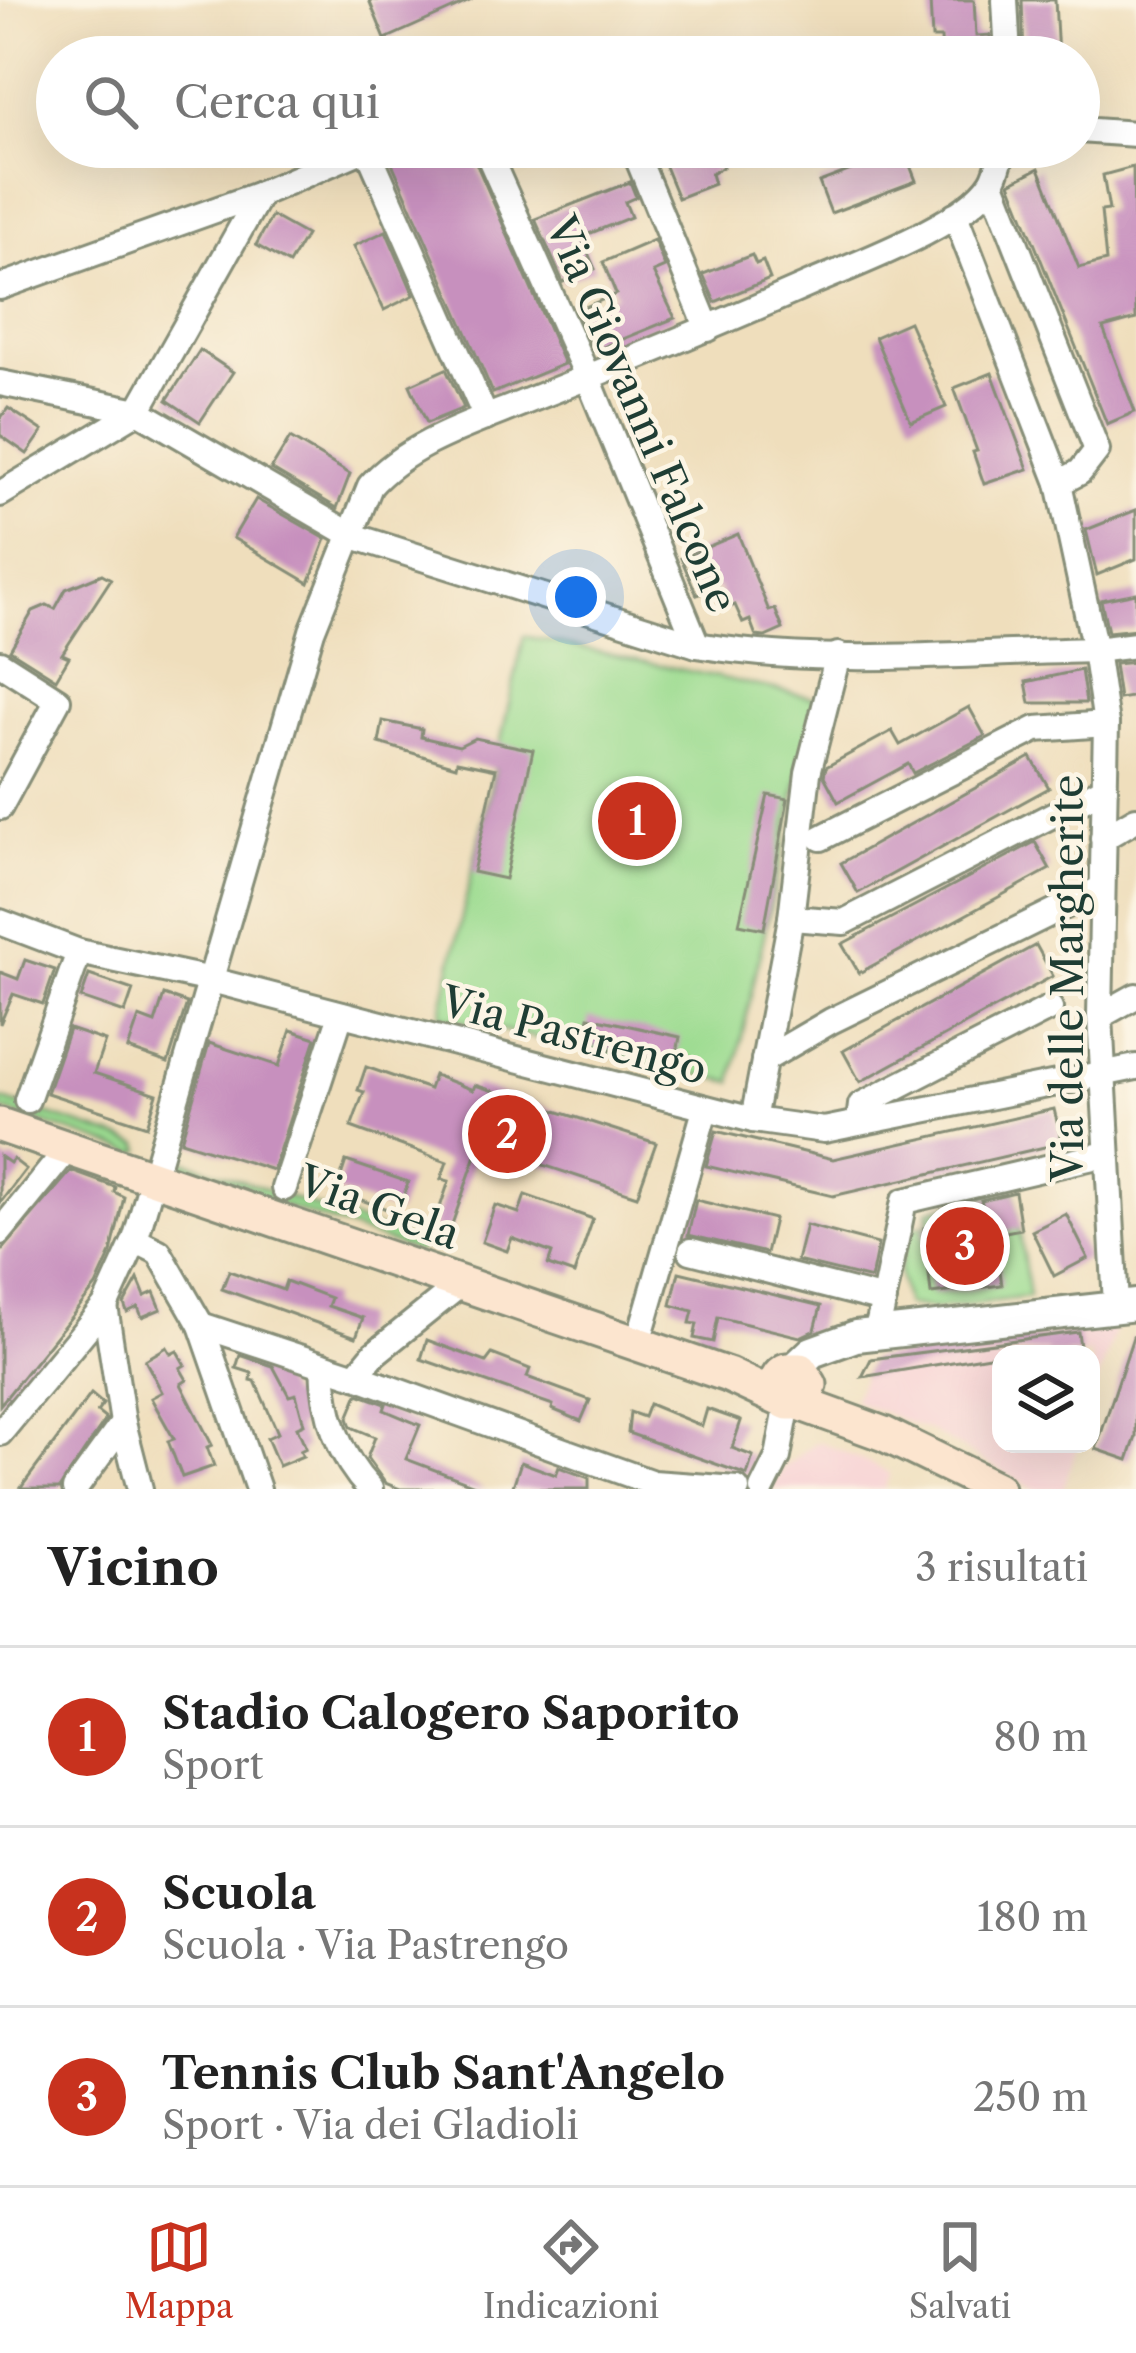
<!DOCTYPE html>
<html lang="it">
<head>
<meta charset="utf-8">
<style>
  :root { --surface:#fff; --page:#f6f6f6; --text:#222; --muted:#767676; --line:#e0e0e0; --accent:#c8321e }
  body { margin:0; font-family:"Libre Caslon Text",serif; background:var(--page); color:var(--text) }
  .controls { position:absolute; right:36px; bottom:36px; display:grid; overflow:hidden; border-radius:24px; box-shadow:0 12px 48px #0002 }
  .controls button { width:108px; height:108px; display:grid; place-items:center; padding:0; border:0; border-bottom:3px solid var(--line); background:var(--surface); color:var(--text); font:60px sans-serif }
  .you { position:absolute; left:576px; top:597px; width:42px; height:42px; margin:-30px; border:9px solid #fff; border-radius:50%; background:#1a73e8; box-shadow:0 0 0 18px #1a73e833 }
  .badge { display:grid; place-items:center; width:78px; height:78px; border-radius:50%; background:var(--accent); color:#fff; font-size:39px; font-weight:700 }
  .pin { position:absolute; translate:-50% -50%; border:6px solid #fff; box-shadow:0 3px 12px #0006 }
  .list { margin:0; padding:0; list-style:none }
  h2 { display:flex; justify-content:space-between; align-items:center; height:156px; margin:0; padding:0 48px; font-size:51px }
  h2 small { font-size:39px; font-weight:400; color:var(--muted) }
  .list li { display:grid; grid-template-columns:78px 1fr auto; gap:36px; align-items:center; box-sizing:border-box; height:180px; padding:0 48px; border-top:3px solid var(--line) }
  .list b { display:block; font-size:45px; white-space:nowrap }
  .list p { margin:0; font-size:39px; white-space:nowrap; color:var(--muted) }
  .list em { font-size:39px; font-style:normal; color:var(--muted) }
  .icon { flex:none; width:66px; height:66px; fill:none; stroke:currentColor; stroke-width:2; stroke-linecap:round; stroke-linejoin:round }
  .map { position:relative; flex:none; width:1136px; height:1489px; overflow:hidden }
  .search { position:absolute; background:var(--surface); box-shadow:0 12px 48px #0002; left:36px; right:36px; top:36px; height:132px; display:flex; align-items:center; gap:30px; box-sizing:border-box; padding:0 42px; border-radius:66px; color:var(--muted); font-size:45px }
  .sheet { height:696px; background:var(--surface) }
  nav { display:flex; justify-content:space-around; align-items:center; box-sizing:border-box; height:168px; border-top:3px solid var(--line); background:var(--surface); font-size:33px; color:var(--muted) }
  nav a { display:grid; justify-items:center; gap:6px }
  nav .on { color:var(--accent) }
  .map>svg:first-child { display:block }
</style>
</head>
<body>
<div class="map">
<svg width="1136" height="1489" viewBox="0 0 1136 1489">
  <rect width="100%" height="100%" fill="#fcf5e5"/>
  <filter id="ink" filterUnits="userSpaceOnUse"><feTurbulence type="fractalNoise" baseFrequency=".00833" numOctaves="2"/><feDisplacementMap in="SourceGraphic" scale="24" xChannelSelector="R" yChannelSelector="G"/><feConvolveMatrix kernelMatrix="1 2 1 2 8 2 1 2 1" color-interpolation-filters="sRGB"/></filter>
  <filter id="wash" filterUnits="userSpaceOnUse"><feTurbulence type="fractalNoise" baseFrequency=".004" numOctaves="4" result="noise"/><feDisplacementMap in="SourceGraphic" scale="48" xChannelSelector="R" yChannelSelector="G"/><feGaussianBlur stdDeviation="2.7" result="paint"/><feColorMatrix in="noise" values="0 0 0 0 0 0 0 0 0 0 0 0 0 0 0 0 0 1.4 0 .05"/><feComposite in="paint" operator="in"/></filter>
  <g filter="url(#wash)">
    <rect width="100%" height="100%" fill="#efdebc"/>
    <g fill="#f7cfd3">
      <path d="M1116,1328L1091,1402V1354H1001V1444H1078L1063,1489H1034L932,1432L853,1400L871,1359Z"/>
      <path d="M821,1442L890,1473L884,1489H773L781,1470L814,1443Z"/>
    </g>
    <g fill="#9ddc91" stroke="#5e8c62" stroke-width="3">
      <path d="M524,636L816,698L732,1082L440,1016Z"/>
      <path d="M0,1099L139,1144L142,1150L136,1153L0,1109Z"/>
      <path d="M170,1156L420,1243L423,1249L417,1252L167,1165Z"/>
      <path d="M1014,1190L1029,1297L935,1309L906,1305L899,1272L911,1228L930,1224L928,1210Z"/>
    </g>
    <g id="blocks">
      <g fill="#c790be">
        <path d="M369,0H472L385,39Z"/>
        <path d="M930,0H974L976,36L990,35L991,57H942L941,38H932Z"/>
        <path d="M1022,0H1055L1058,57H1024Z"/>
        <path d="M385,147H469L564,364L493,393Z"/>
        <path d="M657,147H698L702,157L716,151L723,167L711,174L714,184L678,198Z"/>
        <path d="M904,150L916,181L831,213L819,182Z"/>
        <path d="M1133,167L1136,319L1103,328L1135,412L1107,424L1010,183L1039,168L1079,268L1106,261L1101,211L1109,210L1103,175Z"/>
        <path d="M630,182L636,197L625,202L631,217L581,237L595,269L563,282L535,219Z"/>
        <path d="M272,216L306,235L289,264L256,245Z"/>
        <path d="M386,231L414,295L384,310L354,246Z"/>
        <path d="M654,240L665,267L653,272L675,318L594,351L576,311L616,294L603,262Z"/>
        <path d="M752,255L756,264L763,261L770,279L715,302L703,274Z"/>
        <path d="M909,322L946,407L911,422L875,337Z"/>
        <path d="M200,350L233,372L200,422L167,400Z"/>
        <path d="M446,369L464,408L427,423L410,385Z"/>
        <path d="M992,373L1028,469L984,484L973,452L977,451L954,388Z"/>
        <path d="M8,408L43,431L27,454L0,435V419Z"/>
        <path d="M290,438L350,474L337,508L271,469Z"/>
        <path d="M256,499L326,539L309,583L233,538Z"/>
        <path d="M1136,510V559L1097,575L1086,530Z"/>
        <path d="M738,534L769,611L775,609L783,629L765,637L756,636L750,620L743,623L735,605L727,608L718,587L697,595L681,558Z"/>
        <path d="M102,574L111,579L62,654L69,657L56,679L10,650L33,611L47,605L55,609L66,589Z"/>
        <path d="M1136,593V629L1108,632L1101,600Z"/>
        <path d="M1136,662V696L1119,699L1114,664Z"/>
        <path d="M1081,670L1086,703H1030L1026,682Z"/>
        <path d="M969,707L985,736L913,773L908,764L838,802L824,776L826,767L892,731L900,745Z"/>
        <path d="M383,721L422,729L421,737L459,746L475,738L533,750L505,879L473,872L496,769L457,761L456,766L379,743Z"/>
        <path d="M1031,757L1049,788L858,893L841,863Z"/>
        <path d="M768,795L788,799L764,929L739,924Z"/>
        <path d="M1035,842L1050,869L859,973L842,944Z"/>
        <path d="M1036,945L1053,976L860,1082L843,1051Z"/>
        <path d="M25,960L55,970L43,1004L13,994L0,1024V972L18,979Z"/>
        <path d="M89,975L133,990L125,1013L81,998Z"/>
        <path d="M164,995L187,1003L168,1063L128,1049L139,1017L155,1023Z"/>
        <path d="M589,1017L680,1037L675,1063L583,1044Z"/>
        <path d="M69,1029L105,1041L94,1073L157,1094L147,1126L47,1093Z"/>
        <path d="M291,1030L316,1038L273,1170L181,1141L209,1043L279,1066Z"/>
        <path d="M366,1067L429,1089L434,1075L473,1090L475,1085L656,1143L637,1196L480,1144L449,1233L433,1228L449,1181L441,1179L447,1162L351,1127L364,1092L358,1090Z"/>
        <path d="M1054,1109L1062,1143L833,1196L706,1166L716,1131L833,1159Z"/>
        <path d="M0,1156L10,1163L13,1159L26,1169L0,1203Z"/>
        <path d="M346,1161L408,1182L398,1213L336,1191Z"/>
        <path d="M71,1171L115,1187L114,1192L124,1197L111,1253L96,1286L0,1405V1253Z"/>
        <path d="M1015,1192L1021,1229L995,1234L1002,1285L931,1294L924,1228L986,1219L981,1200Z"/>
        <path d="M525,1195L593,1219L574,1274L548,1265L552,1253L512,1238L507,1251L482,1242L495,1205L519,1213Z"/>
        <path d="M696,1200L774,1219L766,1253L688,1235Z"/>
        <path d="M1066,1214L1088,1258L1054,1276L1032,1231Z"/>
        <path d="M806,1225L878,1244L871,1279L797,1261Z"/>
        <path d="M229,1271L283,1290L286,1281L331,1298L328,1306L363,1318L356,1337L222,1289Z"/>
        <path d="M679,1272L821,1306L815,1330L800,1337L718,1317L713,1342L694,1338L697,1324L690,1323L693,1311L671,1305Z"/>
        <path d="M138,1279L145,1296L154,1292L161,1309L142,1317L138,1307L127,1312L124,1304Z"/>
        <path d="M1078,1332L1081,1354H1048L1047,1350L1001,1354L862,1377L871,1359Z"/>
        <path d="M1133,1337L1136,1338V1437L1128,1460L1096,1449Z"/>
        <path d="M427,1340L486,1362L492,1354L530,1369L527,1377L590,1400L581,1421L552,1409L553,1405L421,1359Z"/>
        <path d="M167,1347L171,1354L177,1351L185,1365L180,1368L187,1380L181,1384L212,1445L207,1447L214,1466L182,1477L168,1441L174,1439L151,1398L162,1392L145,1360Z"/>
        <path d="M240,1355L273,1366L289,1396L296,1394L304,1424L297,1427L306,1448L300,1451L303,1456L279,1466L267,1438L278,1433L255,1381L251,1380L252,1373L236,1368Z"/>
        <path d="M91,1394L103,1404L97,1412L106,1419L59,1489H20Z"/>
        <path d="M358,1394L386,1404L384,1410L420,1425L406,1459L485,1489H400L385,1483L367,1458L375,1437L351,1427L348,1418Z"/>
        <path d="M649,1404L702,1426L707,1409L741,1421L732,1448L753,1456L747,1475L628,1433L630,1412L644,1417Z"/>
        <path d="M521,1462L556,1475L559,1467L589,1478V1489H512Z"/>
      </g>
    </g>
  </g>
  <g filter="url(#ink)">
    <use href="#blocks" fill-opacity="0" stroke="#878e78" stroke-width="3"/>
    <g fill="none" stroke-linecap="round" stroke-linejoin="round">
      <defs>
        <g id="minor">
          <path d="M1005,0L1008,57"/>
          <path d="M1079,130L1136,134"/>
          <path d="M485,147L588,378L697,645"/>
          <path d="M633,147L708,329"/>
          <path d="M367,148L486,418"/>
          <path d="M992,183L1097,450L1080,472L1059,483"/>
          <path d="M955,215L1059,483L1095,650L1106,724L1100,1016L1116,1305"/>
          <path d="M0,287L260,194L369,147"/>
          <path d="M0,383L138,411L353,536L697,645C827,667 964,653 1095,650L1136,645"/>
          <path d="M0,494L138,411L260,194"/>
          <path d="M0,663L58,700L0,807"/>
          <path d="M821,838L1036,729L1106,724"/>
          <path d="M1103,838L1136,819"/>
          <path d="M791,918L844,922L1105,788"/>
          <path d="M0,922L79,952L211,980L753,1120L824,1130L1136,1067"/>
          <path d="M1100,1016L1136,996"/>
          <path d="M764,1060L831,1021L1102,888"/>
          <path d="M27,1100L79,952"/>
          <path d="M753,1120L791,918L808,773L838,655"/>
          <path d="M859,1121L861,1105L1050,1008"/>
          <path d="M284,1188L341,1014"/>
          <path d="M0,1232L70,1146"/>
          <path d="M135,1240L159,1252L201,1325L258,1489"/>
          <path d="M691,1251L884,1300"/>
          <path d="M105,1306L123,1423L140,1489"/>
          <path d="M201,1325L356,1376L653,1483L737,1489"/>
          <path d="M877,1332L904,1201L1106,1154"/>
          <path d="M637,1346L705,1110"/>
          <path d="M323,1365C324,1411 338,1455 370,1489"/>
          <path d="M356,1376L374,1354L461,1284"/>
          <path d="M0,1433L105,1306L135,1240L312,631L370,486C409,442 477,422 530,400C624,363 717,325 810,284C856,264 966,224 992,182C998,172 1000,158 1004,147"/>
          <path d="M75,1489L123,1423"/>
          <path d="M762,1489L778,1457L788,1403"/>
        </g>
        <path id="tertiary" d="M794,1369L812,1352L856,1336L1136,1305"/>
        <g id="secondary">
          <path d="M0,1125L728,1375L788,1403H799L884,1434L997,1489"/>
          <path d="M779,1397C773,1387 775,1377 786,1370H800L810,1385L807,1396L799,1403"/>
        </g>
      </defs>
      <use href="#minor" stroke="#878e78" stroke-width="30"/>
      <use href="#tertiary" stroke="#878e78" stroke-width="36"/>
      <use href="#secondary" stroke="#878e78" stroke-width="39"/>
      <use href="#minor" stroke="#fff" stroke-width="24"/>
      <use href="#tertiary" stroke="#fff" stroke-width="30"/>
      <use href="#secondary" stroke="#fce5cf" stroke-width="33"/>
    </g>
  </g>
  <g text-anchor="middle" dominant-baseline="central" stroke-width="9" stroke-linejoin="round" paint-order="stroke">
    <g font-size="42" fill="#1f3d34" stroke="#fcf5e5">
      <text transform="translate(642 414) rotate(67)">Via Giovanni Falcone</text>
      <text transform="translate(1068 978) rotate(-90)">Via delle Margherite</text>
      <text transform="translate(574 1035) rotate(15)">Via Pastrengo</text>
      <text transform="translate(379 1207) rotate(20)">Via Gela</text>
    </g>
  </g>
</svg>
<div class="controls">
<button><svg class="icon" aria-label="layers" viewBox="0 0 24 24"><path d="M12 4l9 5-9 5-9-5zM3 14l9 5 9-5"/></svg></button>
</div>
<div class="you"></div>
<div class="pin badge" style="left:637px;top:821px">1</div>
<div class="pin badge" style="left:507px;top:1134px">2</div>
<div class="pin badge" style="left:965px;top:1246px">3</div>
<div class="search"><svg class="icon" aria-label="search" viewBox="0 0 24 24"><circle cx="10" cy="10" r="6"/><path d="M15 15l6 6"/></svg>Cerca qui</div>
</div>
<section class="sheet">
<h2>Vicino<small>3 risultati</small></h2>
<ul class="list">
<li><span class="badge">1</span><div><b>Stadio Calogero Saporito</b><p>Sport</p></div><em>80 m</em></li>
<li><span class="badge">2</span><div><b>Scuola</b><p>Scuola · Via Pastrengo</p></div><em>180 m</em></li>
<li><span class="badge">3</span><div><b>Tennis Club Sant'Angelo</b><p>Sport · Via dei Gladioli</p></div><em>250 m</em></li>
</ul>
</section>
<nav>
<a class="on"><svg class="icon" aria-label="map" viewBox="0 0 24 24"><path d="M3 6l6-2 6 2 6-2v14l-6 2-6-2-6 2zM9 4v14M15 6v14"/></svg>Mappa</a>
<a><svg class="icon" aria-label="directions" viewBox="0 0 24 24"><path d="M12 3l9 9-9 9-9-9zM9 14v-3h6M13 9l2 2-2 2"/></svg>Indicazioni</a>
<a><svg class="icon" aria-label="saved" viewBox="0 0 24 24"><path d="M7 4h10v16l-5-4-5 4z"/></svg>Salvati</a>
</nav>
</body>
</html>
